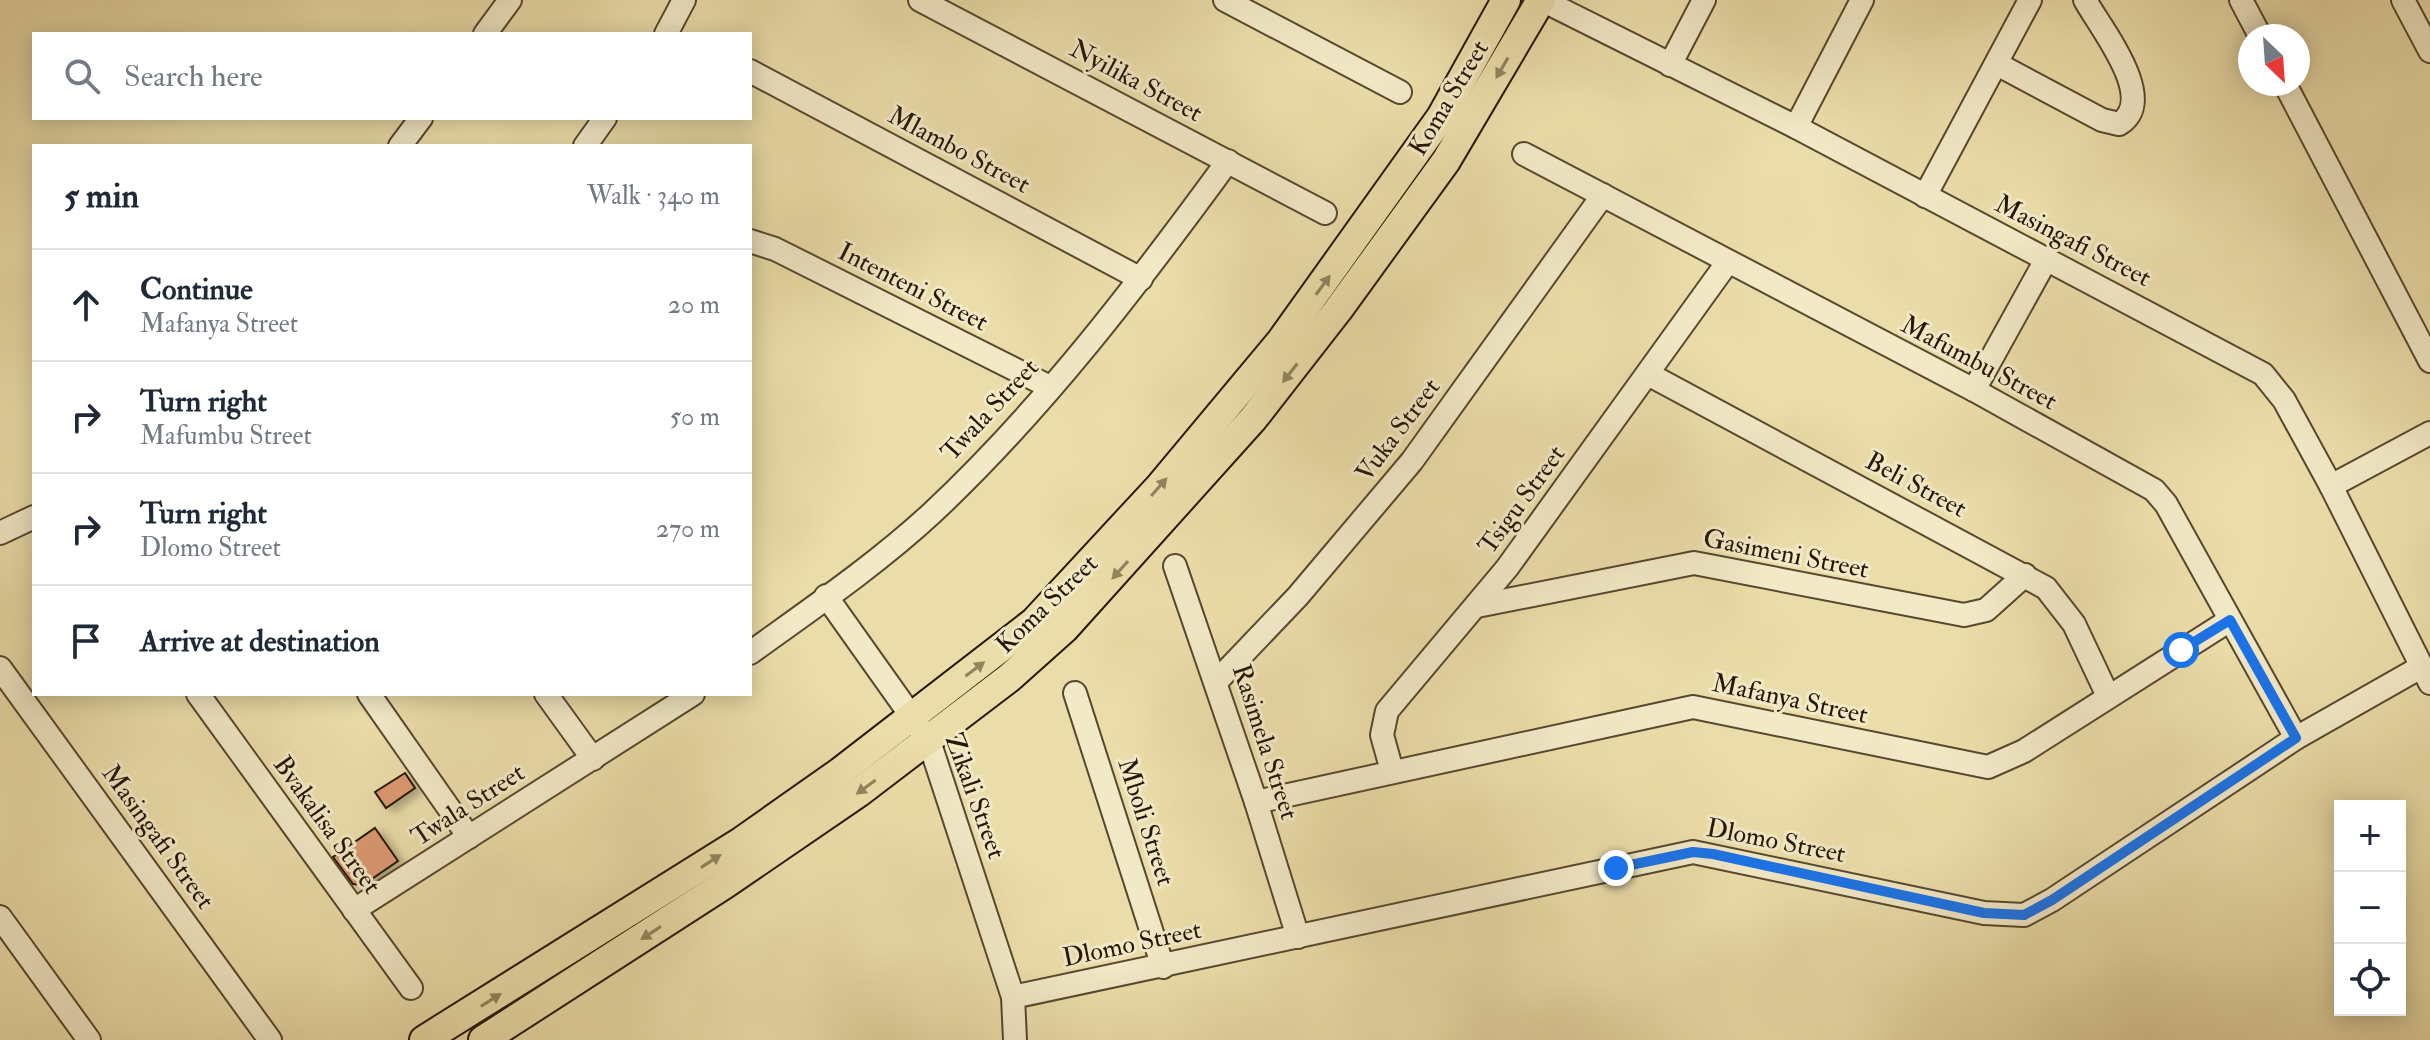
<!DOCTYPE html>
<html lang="en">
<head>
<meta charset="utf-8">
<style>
  :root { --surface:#fff; --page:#f2f2f3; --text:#1f2937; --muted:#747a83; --line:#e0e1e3 }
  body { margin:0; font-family:"IM FELL Double Pica",serif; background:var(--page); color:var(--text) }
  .controls { position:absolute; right:24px; bottom:24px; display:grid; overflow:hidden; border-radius:0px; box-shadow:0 4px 20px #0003 }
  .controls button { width:72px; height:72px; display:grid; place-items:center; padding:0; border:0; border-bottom:2px solid var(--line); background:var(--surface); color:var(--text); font:40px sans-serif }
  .compass { position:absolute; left:2238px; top:24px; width:72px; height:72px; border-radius:50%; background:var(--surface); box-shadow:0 4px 20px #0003; rotate:155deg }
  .stop { position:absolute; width:24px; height:24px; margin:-18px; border:6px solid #1a73e8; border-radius:50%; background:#fff }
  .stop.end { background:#1a73e8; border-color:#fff; box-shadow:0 2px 8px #0008 }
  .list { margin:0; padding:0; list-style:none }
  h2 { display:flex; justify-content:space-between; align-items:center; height:104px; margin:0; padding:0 32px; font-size:34px }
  h2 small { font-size:26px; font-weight:400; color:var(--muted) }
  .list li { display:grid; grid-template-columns:52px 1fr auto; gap:24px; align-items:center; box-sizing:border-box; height:112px; padding:0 32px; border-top:2px solid var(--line) }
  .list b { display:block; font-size:30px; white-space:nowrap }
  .list p { margin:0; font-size:26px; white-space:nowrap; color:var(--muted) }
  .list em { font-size:26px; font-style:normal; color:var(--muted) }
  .icon { flex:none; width:44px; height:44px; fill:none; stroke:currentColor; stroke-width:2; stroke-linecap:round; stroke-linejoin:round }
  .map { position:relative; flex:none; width:2430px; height:1040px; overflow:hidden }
  .search { position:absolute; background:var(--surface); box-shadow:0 4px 20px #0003; left:32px; top:32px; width:720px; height:88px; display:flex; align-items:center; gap:20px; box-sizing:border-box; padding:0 28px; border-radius:0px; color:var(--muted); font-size:30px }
  .panel { position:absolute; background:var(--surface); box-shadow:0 4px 20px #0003; left:32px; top:144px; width:720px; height:552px; border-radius:0px }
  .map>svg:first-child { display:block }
</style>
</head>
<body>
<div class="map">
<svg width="2430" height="1040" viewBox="0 0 2430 1040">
  <defs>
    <filter id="shadow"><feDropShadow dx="7" dy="4" stdDeviation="4" flood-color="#0004"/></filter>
  </defs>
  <rect width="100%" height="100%" fill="#ebdda9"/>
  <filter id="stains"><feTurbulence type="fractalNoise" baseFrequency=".0025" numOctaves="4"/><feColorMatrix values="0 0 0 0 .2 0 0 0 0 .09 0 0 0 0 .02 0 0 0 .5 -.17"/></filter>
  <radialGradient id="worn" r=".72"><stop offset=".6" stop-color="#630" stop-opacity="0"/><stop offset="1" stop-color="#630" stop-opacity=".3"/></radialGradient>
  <g fill="#da9871" stroke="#261705" stroke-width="2" filter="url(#shadow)">
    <path d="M405,773L415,788L386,808L375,792Z"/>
    <path d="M375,828L398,861L363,885L353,884L333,857Z"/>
  </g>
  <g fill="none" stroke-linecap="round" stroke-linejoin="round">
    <defs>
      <g id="minor">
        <path d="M920,0L1325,213"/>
        <path d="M1225,0L1400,92"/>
        <path d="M1542,0L1796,127L2263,374L2284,400L2331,486L2430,683"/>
        <path d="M2241,0L2260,36"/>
        <path d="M2403,0L2430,51"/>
        <path d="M485,34L510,0"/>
        <path d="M666,34L684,0"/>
        <path d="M1997,64L2102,120L2119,124C2159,100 2101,29 2085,0"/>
        <path d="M1670,65L1704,0"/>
        <path d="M750,71L1141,279"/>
        <path d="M2285,84L2430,361"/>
        <path d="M1796,127L1862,0"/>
        <path d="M400,146L421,118"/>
        <path d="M585,146L605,118"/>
        <path d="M1524,154L1974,390L2154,490L2166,504L2296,738"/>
        <path d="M1925,196L2030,0"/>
        <path d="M750,241L775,249L1050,387"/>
        <path d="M1648,374L2046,588L2074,624L2108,696"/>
        <path d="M1974,390L2047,258"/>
        <path d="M2331,486L2430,433"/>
        <path d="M0,533L34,517"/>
        <path d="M1175,566L1256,802L1298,937"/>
        <path d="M826,596L929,741L1013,997L1015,1040"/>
        <path d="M1477,606L1694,563L1964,615L1986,610L2025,575"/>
        <path d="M750,653C811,609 877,564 932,513C1044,408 1138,284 1228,161"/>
        <path d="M0,668L270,1040"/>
        <path d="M1216,682L1298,596L1412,461L1603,195"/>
        <path d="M1075,693L1163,967"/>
        <path d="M198,694L411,988"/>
        <path d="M369,694L469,837"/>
        <path d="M546,694L593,759"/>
        <path d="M1392,771L1382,735L1387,711L1507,568L1727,263"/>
        <path d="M1256,802L1693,707L1988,767L2024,751L2230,620"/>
        <path d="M354,910L693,694"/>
        <path d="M0,917L89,1040"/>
        <path d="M1013,997L1693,852L1984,913L2024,915L2052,900L2296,738L2421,667"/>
      </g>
      <g id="major">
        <path d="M424,1040L742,841L840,772L1034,622L1160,486L1281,341L1441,117L1506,0"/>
        <path d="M483,1040L725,884L858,793L1009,678L1065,628L1253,419L1338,310L1446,161L1541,0"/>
      </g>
    </defs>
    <use href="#minor" stroke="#57482e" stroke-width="26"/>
    <use href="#major" stroke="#261705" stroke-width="32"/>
    <use href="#minor" stroke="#f2e9c7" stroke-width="22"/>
    <use href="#major" stroke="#ebdda9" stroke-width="28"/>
  </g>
  <defs><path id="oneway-solid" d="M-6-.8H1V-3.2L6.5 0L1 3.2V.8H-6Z" transform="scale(2)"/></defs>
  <g fill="#92845f">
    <use href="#oneway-solid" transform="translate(1502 68) rotate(120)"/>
    <use href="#oneway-solid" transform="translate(1323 285) rotate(-54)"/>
    <use href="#oneway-solid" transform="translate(1290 373) rotate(128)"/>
    <use href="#oneway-solid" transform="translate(1159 487) rotate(-49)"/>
    <use href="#oneway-solid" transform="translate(1120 570) rotate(132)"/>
    <use href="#oneway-solid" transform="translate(975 669) rotate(-37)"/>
    <use href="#oneway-solid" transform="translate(866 787) rotate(144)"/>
    <use href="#oneway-solid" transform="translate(711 861) rotate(-33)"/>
    <use href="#oneway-solid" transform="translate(651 933) rotate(147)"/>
    <use href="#oneway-solid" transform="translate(491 1000) rotate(-32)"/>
  </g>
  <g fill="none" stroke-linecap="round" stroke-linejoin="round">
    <path stroke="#1a73e8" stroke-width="10" d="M1616,868L1693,852L1713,854L1984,913L2024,915L2052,900L2296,738L2230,620L2181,650"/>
  </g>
  <g text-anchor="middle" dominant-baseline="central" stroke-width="6" stroke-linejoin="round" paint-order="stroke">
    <g font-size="26" fill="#261705" stroke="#f2e9c7">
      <text transform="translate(1136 81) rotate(28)">Nyilika Street</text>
      <text transform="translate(1449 98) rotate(-59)">Koma Street</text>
      <text transform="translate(959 150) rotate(28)">Mlambo Street</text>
      <text transform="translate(2073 241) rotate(27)">Masingafi Street</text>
      <text transform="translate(913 287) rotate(27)">Intenteni Street</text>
      <text transform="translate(1979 363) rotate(28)">Mafumbu Street</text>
      <text transform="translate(990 410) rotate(-47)">Twala Street</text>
      <text transform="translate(1398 430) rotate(-53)">Vuka Street</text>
      <text transform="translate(1916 485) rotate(28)">Beli Street</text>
      <text transform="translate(1522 500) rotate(-54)">Tsigu Street</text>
      <text transform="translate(1786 554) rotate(11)">Gasimeni Street</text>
      <text transform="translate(1047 604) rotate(-44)">Koma Street</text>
      <text transform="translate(1790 699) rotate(12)">Mafanya Street</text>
      <text transform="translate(1265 742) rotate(72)">Rasimela Street</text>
      <text transform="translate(975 796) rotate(70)">Zikali Street</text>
      <text transform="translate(468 805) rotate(-33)">Twala Street</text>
      <text transform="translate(1146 822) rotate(72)">Mboli Street</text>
      <text transform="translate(327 825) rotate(54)">Bvakalisa Street</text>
      <text transform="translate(158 837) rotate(54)">Masingafi Street</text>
      <text transform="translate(1776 841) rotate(11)">Dlomo Street</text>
      <text transform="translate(1132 944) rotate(-12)">Dlomo Street</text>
    </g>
  </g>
  <rect width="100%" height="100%" filter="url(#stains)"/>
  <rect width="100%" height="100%" fill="url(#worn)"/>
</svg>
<div class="controls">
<button>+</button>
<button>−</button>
<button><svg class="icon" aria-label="locate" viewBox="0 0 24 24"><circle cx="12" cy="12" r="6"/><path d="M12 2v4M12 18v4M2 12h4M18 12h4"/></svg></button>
</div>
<svg class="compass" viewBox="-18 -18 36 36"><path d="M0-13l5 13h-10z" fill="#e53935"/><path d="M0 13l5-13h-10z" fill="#747a83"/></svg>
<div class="stop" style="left:2181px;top:650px"></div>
<div class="stop end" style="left:1616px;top:868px"></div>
<div class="search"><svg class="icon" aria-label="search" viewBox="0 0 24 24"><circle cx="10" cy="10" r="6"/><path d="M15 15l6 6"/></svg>Search here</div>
<section class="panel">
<h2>5 min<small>Walk · 340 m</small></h2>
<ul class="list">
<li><svg class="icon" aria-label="ahead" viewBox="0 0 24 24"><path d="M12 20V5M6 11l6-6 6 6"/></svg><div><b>Continue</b><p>Mafanya Street</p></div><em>20 m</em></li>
<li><svg class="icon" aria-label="right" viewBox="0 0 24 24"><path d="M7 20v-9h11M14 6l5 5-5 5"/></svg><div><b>Turn right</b><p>Mafumbu Street</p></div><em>50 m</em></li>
<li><svg class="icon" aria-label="right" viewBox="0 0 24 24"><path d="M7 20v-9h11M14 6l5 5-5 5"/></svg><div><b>Turn right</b><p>Dlomo Street</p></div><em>270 m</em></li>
<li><svg class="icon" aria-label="arrive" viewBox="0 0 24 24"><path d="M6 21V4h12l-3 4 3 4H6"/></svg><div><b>Arrive at destination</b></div></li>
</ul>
</section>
</div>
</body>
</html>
